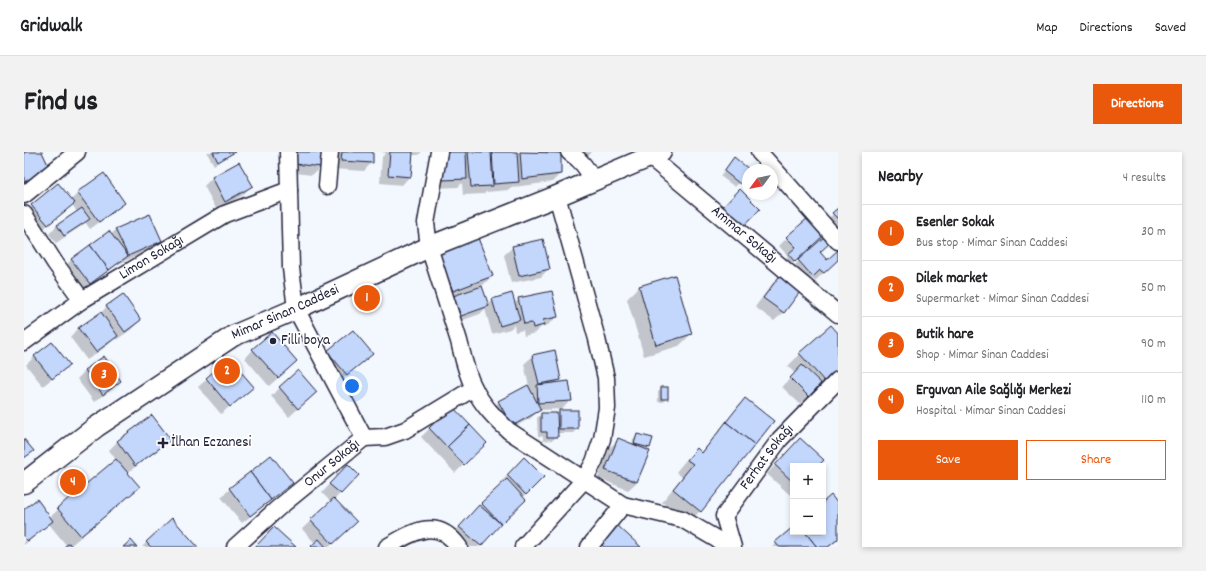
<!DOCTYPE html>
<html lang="en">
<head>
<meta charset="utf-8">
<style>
  :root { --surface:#fff; --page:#f2f2f2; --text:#202124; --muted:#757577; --line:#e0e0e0; --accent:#ea580c }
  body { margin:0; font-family:Dekko,sans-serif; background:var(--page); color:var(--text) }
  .controls { position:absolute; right:12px; bottom:12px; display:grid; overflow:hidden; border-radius:0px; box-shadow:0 2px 6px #0003 }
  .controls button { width:36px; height:36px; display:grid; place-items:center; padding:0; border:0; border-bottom:1px solid var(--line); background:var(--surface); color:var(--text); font:20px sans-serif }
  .compass { position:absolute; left:718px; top:12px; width:36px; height:36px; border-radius:50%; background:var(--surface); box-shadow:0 2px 6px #0003; rotate:237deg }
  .you { position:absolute; left:328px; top:234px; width:14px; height:14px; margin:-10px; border:3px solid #fff; border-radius:50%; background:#1a73e8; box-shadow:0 0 0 6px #1a73e833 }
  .badge { display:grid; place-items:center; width:26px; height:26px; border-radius:50%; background:var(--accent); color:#fff; font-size:13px; font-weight:700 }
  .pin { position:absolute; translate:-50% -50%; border:2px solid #fff; box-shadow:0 1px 4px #0006 }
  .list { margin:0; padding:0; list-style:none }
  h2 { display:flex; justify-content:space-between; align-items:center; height:52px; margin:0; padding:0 16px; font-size:17px }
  h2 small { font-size:13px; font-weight:400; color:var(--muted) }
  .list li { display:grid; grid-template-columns:26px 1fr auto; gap:12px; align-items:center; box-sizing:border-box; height:56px; padding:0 16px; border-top:1px solid var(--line) }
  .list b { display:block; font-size:15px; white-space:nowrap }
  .list p { margin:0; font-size:13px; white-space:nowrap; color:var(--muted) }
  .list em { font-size:13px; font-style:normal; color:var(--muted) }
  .actions { display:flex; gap:8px; padding:12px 16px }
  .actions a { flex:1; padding:9px 0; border:1px solid var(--accent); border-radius:0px; text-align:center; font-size:14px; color:var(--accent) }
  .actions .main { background:var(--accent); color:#fff }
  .map { position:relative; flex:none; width:814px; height:395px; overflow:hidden; border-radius:0px }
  header { display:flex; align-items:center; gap:24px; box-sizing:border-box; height:56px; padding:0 20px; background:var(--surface); border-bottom:1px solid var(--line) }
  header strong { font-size:19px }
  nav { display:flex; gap:22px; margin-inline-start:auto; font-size:14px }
  .intro { display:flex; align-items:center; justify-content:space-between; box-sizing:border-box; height:96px; padding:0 24px }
  h1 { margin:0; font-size:28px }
  .button { padding:10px 18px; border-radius:0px; background:var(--accent); color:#fff; font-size:14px; font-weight:700 }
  main { display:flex; gap:24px; padding:0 24px }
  aside { flex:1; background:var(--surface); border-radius:0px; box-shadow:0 2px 6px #0003 }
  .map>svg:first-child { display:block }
</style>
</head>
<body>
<header>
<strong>Gridwalk</strong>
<nav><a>Map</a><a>Directions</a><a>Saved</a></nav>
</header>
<div class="intro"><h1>Find us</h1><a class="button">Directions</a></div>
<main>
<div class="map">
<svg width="814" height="395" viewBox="0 0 814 395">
  <rect width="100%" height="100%" fill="#f3f7fe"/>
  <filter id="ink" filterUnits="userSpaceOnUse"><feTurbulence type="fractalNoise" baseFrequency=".025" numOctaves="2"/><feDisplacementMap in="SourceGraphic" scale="8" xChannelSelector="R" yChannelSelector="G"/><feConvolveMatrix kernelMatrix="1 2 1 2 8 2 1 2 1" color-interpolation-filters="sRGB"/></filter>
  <g filter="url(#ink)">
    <g fill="#0003">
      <path d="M184,0H210L190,13L183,1Z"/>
      <path d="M266,0H298L297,15L288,23L263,20Z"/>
      <path d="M310,0H348V10L340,19L309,17Z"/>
      <path d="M357,0H398L394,3H388L386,24L378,33L356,31L358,5L362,1Z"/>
      <path d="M415,0H522L532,1V0H568L560,9L536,3V22L528,30L490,35V34L485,38L462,40L460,42L439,43L438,31L434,35L411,36Z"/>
      <path d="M214,11L227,34L219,43L193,58L180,34L188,26Z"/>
      <path d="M706,11L725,18L711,35L696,24Z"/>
      <path d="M34,32L47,48L54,41L100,50L91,59L66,77L61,70L56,75L32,91L25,82L33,73L53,60L48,52L15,81L0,62Z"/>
      <path d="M814,58V71L811,73L805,66Z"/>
      <path d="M92,77L137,89L128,97L94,112L57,140L40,116L48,107L87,83Z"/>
      <path d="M763,86L791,91L762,117L756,111L764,104L755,94Z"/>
      <path d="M489,95L525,116L517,125L487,131L480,103Z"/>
      <path d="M795,100L803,110L814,100V107L791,129L787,126L780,132L767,117L775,109Z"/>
      <path d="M415,103L468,124L457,135L464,153L469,148L490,152L495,147L533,165L524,173L517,175L511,181L500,184L499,178L491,180L490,173L486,177L468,182L461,157L456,162L428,172L417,151L403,115Z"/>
      <path d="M757,123L776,137L759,161L750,169L731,155L749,131Z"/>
      <path d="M650,124L667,182L655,194L620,204L603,147L615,135Z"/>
      <path d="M83,154L116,168L108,177L92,188L91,186L84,193L63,208L46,185L54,176L77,161Z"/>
      <path d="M329,179L347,202L314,231L304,200Z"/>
      <path d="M814,183V218L776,252L758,235L771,222L764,214L776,202Z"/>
      <path d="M229,198L264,217L245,234L221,206Z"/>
      <path d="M11,204L45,213L19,234L2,213Z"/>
      <path d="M509,204L536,227L532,231L547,248L538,257L515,258L507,266L479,281L467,258L475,250L506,239L500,212Z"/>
      <path d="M62,218L96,229L88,237L70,250L53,227Z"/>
      <path d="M183,227L228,235L197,262L174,235Z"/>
      <path d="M256,236L292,240L265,265L247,244Z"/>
      <path d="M638,236L643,246L639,250H634V240Z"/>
      <path d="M721,248L730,293L676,359L664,371L638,350L658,325L652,320L661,309L673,297L677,301L713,256Z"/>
      <path d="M535,259L553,277L549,281H533V284L529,288L519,289V284H514L513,266L517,262H533Z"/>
      <path d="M128,264L145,287L137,296L103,321L114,335L102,347L46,394L47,395H41L43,394L25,372L0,393V359L26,365L92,308L85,298L93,290Z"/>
      <path d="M406,276L462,291L431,321L397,285Z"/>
      <path d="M613,283L627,287L613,330L604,338L574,326L585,296L594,288L608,293L609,287Z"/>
      <path d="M767,296L793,314H769V340L766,343L743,322Z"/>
      <path d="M247,305L267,330L259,339L218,371L197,345L206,337Z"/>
      <path d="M500,307L518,325L499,345L493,356L454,395H440L427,384L447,362L477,334L475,332Z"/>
      <path d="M315,322L334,323L310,348L331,370L305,395H287L291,391L278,377L307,350L298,341Z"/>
      <path d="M799,351L814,353V388L805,395H748L769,377V380H799Z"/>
      <path d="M123,390L172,395H118Z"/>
    </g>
    <g fill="#c3d6fb" stroke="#22223b">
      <path d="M0,0H18L26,17L0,30Z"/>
      <path d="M189,0H211L194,10Z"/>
      <path d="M273,0H299L298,15L271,12Z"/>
      <path d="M318,0H349V11L317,9Z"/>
      <path d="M366,0H389L387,25L364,23Z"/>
      <path d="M417,0H442L443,27L419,28Z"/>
      <path d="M444,0H467L469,34L447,35Z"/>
      <path d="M468,0H493L495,30L470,32Z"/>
      <path d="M496,0L537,1V22L498,27Z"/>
      <path d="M710,5L726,18H724V21L716,32L700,19Z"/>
      <path d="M215,10L229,34L201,50L188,25Z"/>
      <path d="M80,21L101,51L75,70L53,40Z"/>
      <path d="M34,31L51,51L24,73L7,53Z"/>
      <path d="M716,37L736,57L718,76L698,56Z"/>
      <path d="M58,56L66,67L40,84L33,73Z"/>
      <path d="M814,56V67L808,61Z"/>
      <path d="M126,62L138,89L104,104L91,77Z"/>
      <path d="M785,65L801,82L771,110L764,102L772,95L762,85Z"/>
      <path d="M85,79L104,104L85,118L66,93Z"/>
      <path d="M801,84L807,90L796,100L803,108L814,98V108L800,121L796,118L789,125L774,108Z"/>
      <path d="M454,86L469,124L429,139L414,102Z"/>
      <path d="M519,87L526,117L495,124L488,94Z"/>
      <path d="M66,93L85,118L66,132L47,107Z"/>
      <path d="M757,122L778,137L760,161L739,146Z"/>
      <path d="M651,123L668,182L632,193L615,134Z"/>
      <path d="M458,134L465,154L437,164L429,144Z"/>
      <path d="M528,139L534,165L519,168L520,173L509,176L508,171L500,172L494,146Z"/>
      <path d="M488,141L496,168L476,174L468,147Z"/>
      <path d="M99,142L117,168L101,180L82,154Z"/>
      <path d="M77,160L94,184L72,200L54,176Z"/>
      <path d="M807,173L814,181V218L801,230L775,201Z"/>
      <path d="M329,178L349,202L323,223L303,199Z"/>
      <path d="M248,180L273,209L254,226L228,197Z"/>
      <path d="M28,190L46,213L28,227L10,204Z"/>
      <path d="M531,198L537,228L515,232L508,203Z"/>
      <path d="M80,204L97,229L79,243L61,218Z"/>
      <path d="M205,206L230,235L206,255L182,226Z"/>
      <path d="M778,213L797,231L785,245L766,226Z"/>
      <path d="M274,218L293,240L274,257L255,235Z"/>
      <path d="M545,229L548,249L514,251L513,233Z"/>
      <path d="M504,233L517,258L488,274L474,249Z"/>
      <rect x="637" y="235" width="7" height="12"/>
      <path d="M721,246L750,269L731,293L702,270Z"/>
      <path d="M428,254L446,273L423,295L405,276Z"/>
      <rect x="535" y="258" width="19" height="19"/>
      <path d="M517,261H533L534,285H523V280H517Z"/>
      <path d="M128,263L147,288L111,314L93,289Z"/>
      <path d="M702,270L731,293L677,360L649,337L669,312L663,308L673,296L678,301Z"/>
      <path d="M446,273L463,291L440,313L423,295Z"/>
      <path d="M613,282L629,286L626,296L610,292Z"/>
      <path d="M594,286L626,299L613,330L581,318Z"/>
      <path d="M776,286L800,308L794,314H769V330L751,313Z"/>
      <path d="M0,287L10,299L0,306Z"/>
      <path d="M247,303L269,331L247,348L226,320Z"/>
      <path d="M500,305L520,325L502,343L483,323Z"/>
      <path d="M92,307L116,335L57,384L33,356Z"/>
      <path d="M324,312L335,323L317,342L305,332Z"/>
      <path d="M226,320L247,348L226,364L205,336Z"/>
      <path d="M483,327L502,348L477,372L457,351Z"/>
      <path d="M807,343L814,352V387L804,395H793L781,380H799V350Z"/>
      <path d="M310,346L333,370L309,392L286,368Z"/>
      <path d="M13,347L29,369L4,389L0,385V357Z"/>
      <path d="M455,353L477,372L457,394L435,375Z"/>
      <path d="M148,366L174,395H127L122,390Z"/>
      <path d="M594,374L617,395H580L577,392Z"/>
      <path d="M250,375L272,395H231Z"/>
      <path d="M769,375V380H781L793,395H755L751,390Z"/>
      <path d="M295,387L302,395H288L287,394Z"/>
      <path d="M107,388L113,395H99Z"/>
      <path d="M45,391L48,395H40Z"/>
    </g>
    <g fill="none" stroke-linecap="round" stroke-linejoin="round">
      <defs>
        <g id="minor">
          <path d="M415,0L402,71L405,95C415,126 425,158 435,189C439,205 442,221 450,236C458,253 471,266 485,279L599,353L658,367L706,395"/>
          <path d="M545,0C557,8 563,16 569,29"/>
          <path d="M735,0L814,89"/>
          <path id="s1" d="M626,5L814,162"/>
          <path d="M303,34L306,0"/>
          <path d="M0,43L53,0"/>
          <path d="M0,62L31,111L58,148"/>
          <path id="s2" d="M0,190L58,148L201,62L265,38"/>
          <path d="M340,286L361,285L381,278L450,236"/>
          <path id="s3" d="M211,395L253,357L340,286L272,157L267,116L264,0"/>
          <path d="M363,395C389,380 413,364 435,395"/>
          <path d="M499,395L560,328L570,310L578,287L583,256L582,226L573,187L533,44"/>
          <path d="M565,395L599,353"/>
          <path id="s4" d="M709,395L700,364L756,287L814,228"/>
        </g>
        <g id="tertiary">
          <path id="s5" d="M0,331L72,275L209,184L272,157L405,95L533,44L637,0"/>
        </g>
      </defs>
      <use href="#minor" stroke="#22223b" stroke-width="19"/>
      <use href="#tertiary" stroke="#22223b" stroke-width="23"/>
      <use href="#minor" stroke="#fff" stroke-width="16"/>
      <use href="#tertiary" stroke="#fff" stroke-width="20"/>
    </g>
  </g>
  <g fill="#22223b" stroke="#fff" stroke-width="1.5">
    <circle cx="249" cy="189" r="4"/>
    <path d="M137 285h4v4h4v4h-4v4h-4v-4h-4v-4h4z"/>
  </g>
  <g text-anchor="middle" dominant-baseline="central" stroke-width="3.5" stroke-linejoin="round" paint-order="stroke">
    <g font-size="15" fill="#22223b" stroke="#fff">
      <text stroke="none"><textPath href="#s1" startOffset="122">Ammar Sokağı</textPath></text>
      <text stroke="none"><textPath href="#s2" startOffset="153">Limon Sokağı</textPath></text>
      <text stroke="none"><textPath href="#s5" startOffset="313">Mimar Sinan Caddesi</textPath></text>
      <text stroke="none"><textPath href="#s4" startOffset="105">Ferhat Sokağı</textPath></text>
      <text stroke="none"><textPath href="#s3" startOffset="128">Onur Sokağı</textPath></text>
    </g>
    <g font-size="15" fill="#22223b" stroke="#fff" text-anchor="start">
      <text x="257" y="189">Filli boya</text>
      <text x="147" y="291">İlhan Eczanesi</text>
    </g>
  </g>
</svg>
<div class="controls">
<button>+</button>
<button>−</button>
</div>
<svg class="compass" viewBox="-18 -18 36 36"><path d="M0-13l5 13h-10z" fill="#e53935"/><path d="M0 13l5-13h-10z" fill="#757577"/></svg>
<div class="you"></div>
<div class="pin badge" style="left:343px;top:146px">1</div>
<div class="pin badge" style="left:203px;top:219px">2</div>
<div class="pin badge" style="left:80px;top:223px">3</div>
<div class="pin badge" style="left:49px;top:330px">4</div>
</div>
<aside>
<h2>Nearby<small>4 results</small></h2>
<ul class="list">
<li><span class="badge">1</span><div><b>Esenler Sokak</b><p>Bus stop · Mimar Sinan Caddesi</p></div><em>30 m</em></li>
<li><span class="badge">2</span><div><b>Dilek market</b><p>Supermarket · Mimar Sinan Caddesi</p></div><em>50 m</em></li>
<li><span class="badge">3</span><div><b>Butik hare</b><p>Shop · Mimar Sinan Caddesi</p></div><em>90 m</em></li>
<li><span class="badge">4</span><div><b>Erguvan Aile Sağlığı Merkezi</b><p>Hospital · Mimar Sinan Caddesi</p></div><em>110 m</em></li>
</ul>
<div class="actions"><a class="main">Save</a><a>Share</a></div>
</aside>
</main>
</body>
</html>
